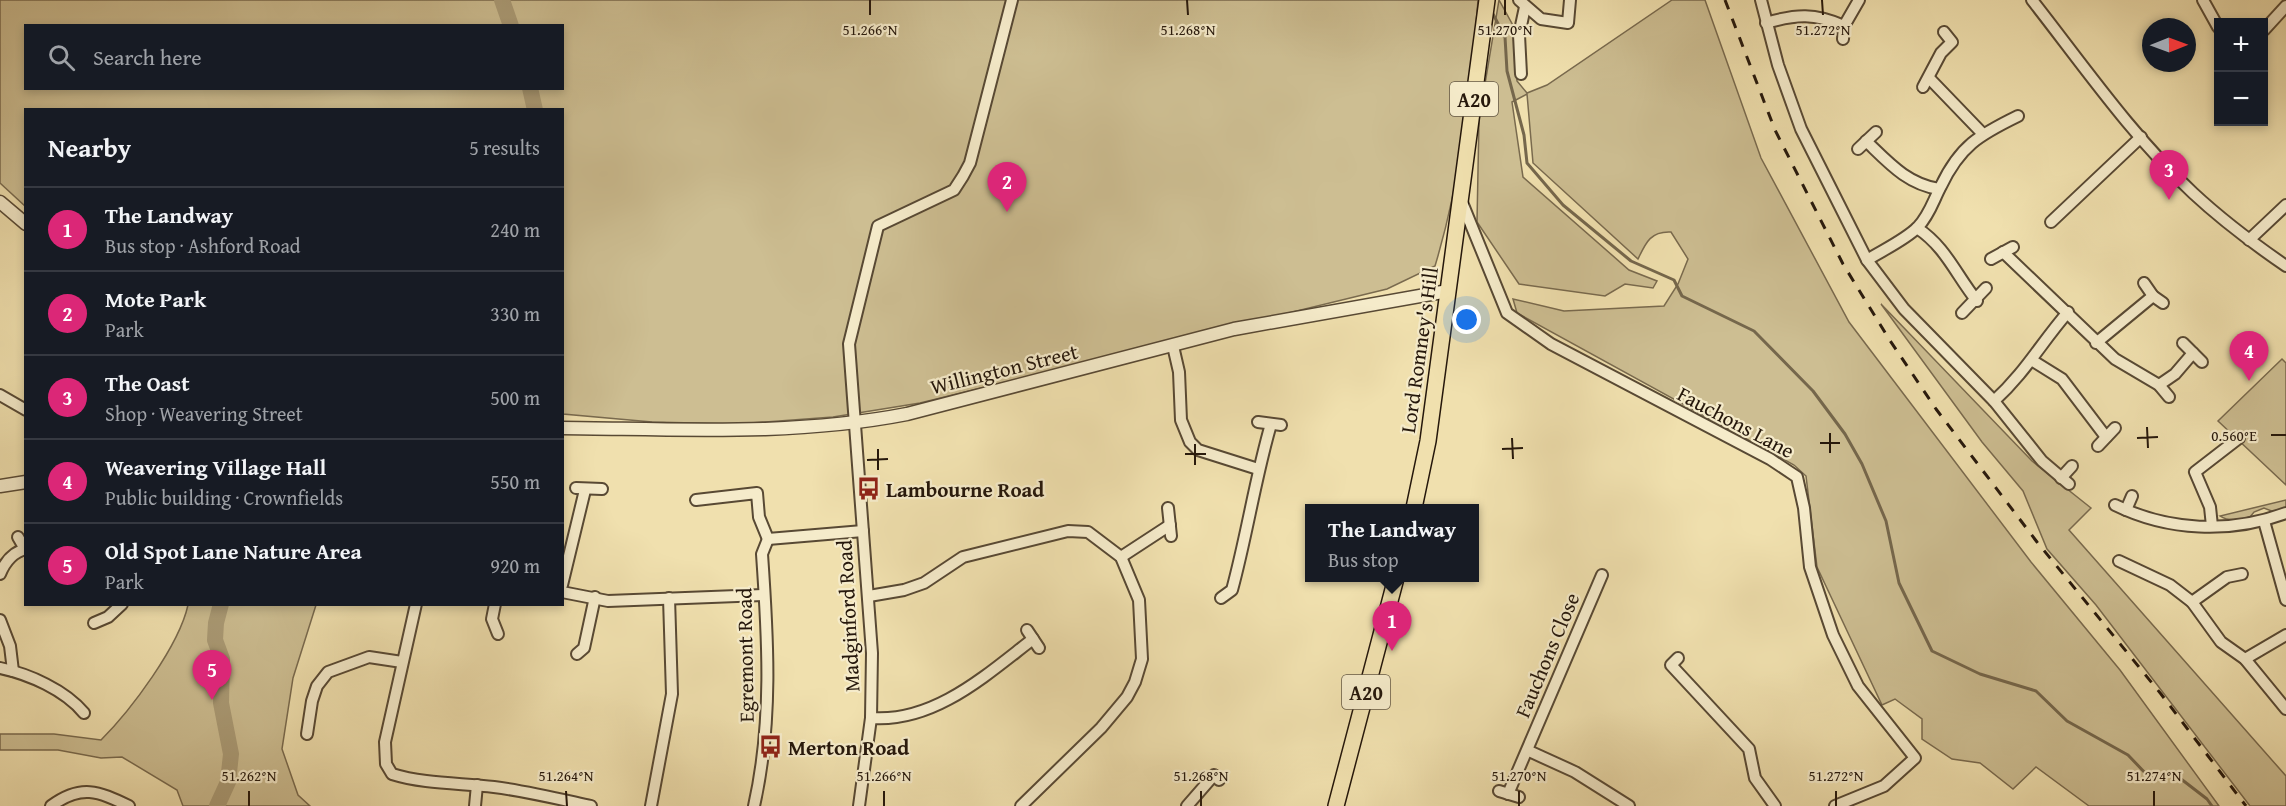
<!DOCTYPE html>
<html lang="en">
<head>
<meta charset="utf-8">
<style>
  :root { --surface:#171b24; --page:#242831; --text:#f1f3f6; --muted:#9ea1a6; --line:#363941; --accent:#db2777 }
  body { margin:0; font-family:"Gentium Book Plus",serif; background:var(--page); color:var(--text) }
  .controls { position:absolute; right:18px; top:18px; display:grid; overflow:hidden; border-radius:0px; box-shadow:0 3px 9px #0003 }
  .controls button { width:54px; height:54px; display:grid; place-items:center; padding:0; border:0; border-bottom:2px solid var(--line); background:var(--surface); color:var(--text); font:30px sans-serif }
  .compass { position:absolute; left:2142px; top:18px; width:54px; height:54px; border-radius:50%; background:var(--surface); box-shadow:0 3px 9px #0003; rotate:89deg }
  .you { position:absolute; left:1467px; top:320px; width:21px; height:21px; margin:-15px; border:4px solid #fff; border-radius:50%; background:#1a73e8; box-shadow:0 0 0 9px #1a73e833 }
  .badge { display:grid; place-items:center; width:39px; height:39px; border-radius:50%; background:var(--accent); color:#fff; font-size:20px; font-weight:700 }
  .pin { position:absolute; translate:-50% -50px; filter:drop-shadow(0 2px 3px #0008) }
  .pin::after { content:''; position:absolute; top:32px; width:21px; height:18px; background:inherit; clip-path:polygon(0 0,100% 0,50% 100%) }
  .popup { position:absolute; left:1305px; top:504px; width:174px; height:78px; box-sizing:border-box; display:grid; place-content:center; border-radius:0px; background:var(--surface); filter:drop-shadow(0 2px 4px #0005); font-size:20px; white-space:nowrap; color:var(--muted) }
  .popup b { font-size:22px; color:var(--text) }
  .popup::after { content:''; position:absolute; left:50%; top:100%; margin-left:-12px; border:12px solid transparent; border-top-color:var(--surface) }
  .list { margin:0; padding:0; list-style:none }
  h2 { display:flex; justify-content:space-between; align-items:center; height:78px; margin:0; padding:0 24px; font-size:26px }
  h2 small { font-size:20px; font-weight:400; color:var(--muted) }
  .list li { display:grid; grid-template-columns:39px 1fr auto; gap:18px; align-items:center; box-sizing:border-box; height:84px; padding:0 24px; border-top:2px solid var(--line) }
  .list b { display:block; font-size:22px; white-space:nowrap }
  .list p { margin:0; font-size:20px; white-space:nowrap; color:var(--muted) }
  .list em { font-size:20px; font-style:normal; color:var(--muted) }
  .icon { flex:none; width:33px; height:33px; fill:none; stroke:currentColor; stroke-width:2; stroke-linecap:round; stroke-linejoin:round }
  .map { position:relative; flex:none; width:2286px; height:806px; overflow:hidden }
  .search { position:absolute; background:var(--surface); box-shadow:0 3px 9px #0003; left:24px; top:24px; width:540px; height:66px; display:flex; align-items:center; gap:15px; box-sizing:border-box; padding:0 21px; border-radius:0px; color:var(--muted); font-size:22px }
  .panel { position:absolute; background:var(--surface); box-shadow:0 3px 9px #0003; left:24px; top:108px; width:540px; height:498px; border-radius:0px }
  .map>svg:first-child { display:block }
</style>
</head>
<body>
<div class="map">
<svg width="2286" height="806" viewBox="0 0 2286 806">
  <rect width="100%" height="100%" fill="#f0e0ae"/>
  <filter id="stains"><feTurbulence type="fractalNoise" baseFrequency=".00333" numOctaves="4"/><feColorMatrix values="0 0 0 0 .2 0 0 0 0 .09 0 0 0 0 .02 0 0 0 .5 -.17"/></filter>
  <radialGradient id="worn" r=".72"><stop offset=".6" stop-color="#630" stop-opacity="0"/><stop offset="1" stop-color="#630" stop-opacity=".3"/></radialGradient>
  <g fill="#cdbe92" stroke="#796a4e" stroke-width="1.5" fill-rule="evenodd">
    <path d="M0,0H1478C1471,90 1461,180 1435,266L1387,289L920,403L833,417L737,424L652,422L563,414L562,110H26L25,206L0,183ZM26,26H562V88H26Z"/>
    <path d="M1499,0L1515,29L1517,81L1527,93L1547,85L1672,0H1705L1761,158L1849,322L2031,562L2120,670L2219,806H2089L2036,767L2013,789L1980,763L1952,759L1922,739V719L1895,699L1882,705L1817,567L1806,476L1794,465L1517,313L1513,299L1564,311L1664,306L1678,284L1688,259L1671,232C1651,231 1646,242 1638,259L1533,163L1527,94L1512,102L1523,177L1629,270L1657,281L1653,288L1625,284L1605,296L1519,284L1477,222L1479,120Z"/>
    <path d="M1881,304L2032,461L2091,508L2069,530L2286,776V806H2250L2096,605L2047,549L2023,491L1982,442Z"/>
    <path d="M2282,359L2286,363V485L2218,421Z"/>
    <path d="M2286,500V509L2274,512L2264,508L2254,512L2250,517C2240,520 2229,522 2220,516Z"/>
    <path d="M188,605H316L293,678L282,749L298,795L310,806H183L177,790L122,757L101,758L58,750H0V734H54L101,740C131,710 179,646 188,605Z"/>
  </g>
  <g fill="none" stroke-linecap="round" stroke-linejoin="round">
    <path stroke="#75674c" stroke-width="3" d="M1493,14L1505,37L1507,71L1524,135L1527,163L1563,205L1631,261L1674,280L1682,296L1754,331L1813,391L1845,434L1862,464L1886,521L1899,583L1932,651L1980,674L2036,691L2067,721L2128,755L2149,777L2172,772L2207,799L2212,806"/>
    <g stroke="#ab9c77" stroke-width="16">
      <path d="M502,0L511,26"/>
      <path d="M530,88L535,110"/>
      <path d="M217,806L228,782L231,754L221,703L222,659L215,640L216,623L221,604"/>
    </g>
    <defs>
      <g id="minor">
        <path d="M1519,0L1541,19L1568,23L1570,0"/>
        <path d="M1761,0L1778,65L1801,129L1867,260L1904,309L1994,401L2042,461L2069,484"/>
        <path d="M2032,0C2083,65 2132,136 2193,193C2222,220 2254,244 2286,266"/>
        <path d="M2203,0L2218,27"/>
        <path d="M1766,23C1796,14 1815,13 1844,26"/>
        <path d="M2264,30L2286,6"/>
        <path d="M1843,39L1844,26L1859,0"/>
        <path d="M1521,74L1519,35L1525,7"/>
        <path d="M1929,78L1982,133"/>
        <path d="M1923,87L1941,53L1952,42L1944,32"/>
        <path d="M1866,141C1889,163 1907,184 1939,189"/>
        <path d="M1858,149L1876,132"/>
        <path d="M1461,200L1507,313L1551,344L1770,459L1797,477L1804,508L1810,567L1833,635L1858,686L1915,758L1884,786L1835,806"/>
        <path d="M2051,222L2141,137"/>
        <path d="M1917,228C1946,247 1956,275 1977,301"/>
        <path d="M2249,240L2286,205"/>
        <path d="M2003,252L2115,359L2159,385L2169,397"/>
        <path d="M1991,259L2013,247"/>
        <path d="M1867,260C1883,250 1905,240 1918,227C1930,214 1933,201 1941,186C1960,146 1979,135 2018,116"/>
        <path d="M2144,283L2153,296L2163,303"/>
        <path d="M1962,313L1986,288"/>
        <path d="M2096,343L2153,296"/>
        <path d="M2183,343L2202,362"/>
        <path d="M1173,346L1179,372L1181,420L1190,442L1198,450L1258,469"/>
        <path d="M2033,361L2062,379L2106,437"/>
        <path d="M2159,385L2175,374L2193,353"/>
        <path d="M0,395L26,410"/>
        <path d="M1994,401C2025,373 2041,343 2068,312"/>
        <path d="M1258,422L1281,425"/>
        <path d="M2098,446L2115,428"/>
        <path d="M2061,478L2072,466"/>
        <path d="M576,488L602,489"/>
        <path d="M696,500L757,493L759,517L768,539"/>
        <path d="M2115,505C2168,531 2230,534 2286,513"/>
        <path d="M1168,508L1171,536"/>
        <path d="M2126,510L2132,496"/>
        <path d="M2264,521L2286,600"/>
        <path d="M2212,526L2210,507L2195,472L2239,438"/>
        <path d="M18,537L25,549"/>
        <path d="M768,539L863,531"/>
        <path d="M1121,557L1170,525"/>
        <path d="M2119,561L2170,585L2192,602L2221,642L2245,659L2286,709"/>
        <path d="M0,574C5,562 12,552 26,549"/>
        <path d="M562,585L585,490"/>
        <path d="M562,592L608,601L763,595"/>
        <path d="M869,596L904,590L924,583L963,557L1068,531L1088,532L1121,557L1139,600L1142,659L1135,682L1127,697L1101,728L1021,806"/>
        <path d="M1221,598L1232,590C1247,535 1255,479 1271,424"/>
        <path d="M2192,602L2227,577L2242,574"/>
        <path d="M416,604L385,742L386,764L392,774C424,784 460,783 494,787C526,791 559,799 591,806"/>
        <path d="M495,604L492,619L498,634"/>
        <path d="M0,620L10,646L13,671"/>
        <path d="M94,623L108,617L122,604"/>
        <path d="M1027,630L1039,648"/>
        <path d="M577,654L584,648L595,597"/>
        <path d="M1678,658L1671,665L1749,749L1755,778L1775,806"/>
        <path d="M2245,659L2286,635"/>
        <path d="M0,668C29,674 65,690 84,713"/>
        <path d="M871,718C934,723 986,675 1033,639"/>
        <path d="M307,734L312,701L317,686L328,672L369,657L402,662"/>
        <path d="M1529,751L1575,772L1629,806"/>
        <path d="M1499,791L1519,797"/>
        <path d="M1508,794L1602,575"/>
        <path d="M51,806C81,784 98,791 129,806"/>
        <path d="M475,806L477,785"/>
        <path d="M651,806L672,694L669,598"/>
        <path d="M754,806C773,722 768,639 762,554L768,539"/>
        <path d="M859,806L871,718L872,653L849,344L878,226L954,190L963,176L970,163L1012,0"/>
        <path d="M1187,806L1214,775L1219,780"/>
      </g>
      <g id="tertiary">
        <path d="M0,202L26,224"/>
        <path d="M562,428C678,429 794,436 907,414L1234,329L1448,291"/>
        <path d="M0,486L26,482"/>
      </g>
      <g id="primary">
        <path d="M1414,508L1428,441L1487,0"/>
        <path d="M1336,806L1396,578"/>
      </g>
    </defs>
    <use href="#minor" stroke="#584934" stroke-width="14"/>
    <use href="#tertiary" stroke="#584934" stroke-width="15"/>
    <use href="#primary" stroke="#25170b" stroke-width="18"/>
    <use href="#minor" stroke="#f5ebca" stroke-width="10"/>
    <use href="#tertiary" stroke="#f5ebca" stroke-width="12"/>
    <use href="#primary" stroke="#f0e0ae" stroke-width="15"/>
    <path stroke="#25170b" stroke-width="3" stroke-dasharray="10 10" stroke-linecap="butt" d="M1725,0L1775,130L1843,264L1889,339L1936,409L2037,542L2161,694L2246,806"/>
  </g>
  <path fill="none" stroke="#25170b" stroke-width="2" d="M870,0V15M1187,0L1188,15M1505,0V15M1822,0L1823,15M2147,427L2148,448M1830,433V453M2271,435H2286M1512,438L1513,459M2137,438L2158,437M1820,443H1840M1195,444V465M878,449V470M1502,449L1523,448M1185,454H1206M867,460L888,459M249,791V806M566,791L567,806M884,791V806M1201,791V806M1519,791V806M1836,791V806M2154,791V806"/>
  <defs>
    <symbol id="bus-bare" viewBox="-9 -9 18 18"><path d="M-5-6H5V4H4V6H2V4H-2V6H-4V4H-5ZM-3.5-4V0h7V-4ZM-3.5 1.2v1.5H-2V1.2ZM2 1.2v1.5H3.5V1.2Z" fill="#8f2418" stroke="#f5ebca" stroke-width="2.5" paint-order="stroke"/></symbol>
  </defs>
  <g fill-rule="evenodd">
    <use href="#bus-bare" x="852" y="472" width="33" height="33"/>
    <use href="#bus-bare" x="754" y="730" width="33" height="33"/>
  </g>
  <g text-anchor="middle" dominant-baseline="central" stroke-width="4.5" stroke-linejoin="round" paint-order="stroke">
    <g fill="#f5ebca" stroke="#635744" stroke-width="1.5">
      <rect x="1450" y="82" width="48" height="34" rx="4.5"/>
      <rect x="1342" y="675" width="48" height="34" rx="4.5"/>
    </g>
    <g font-size="20" font-weight="bold" fill="#25170b">
      <text x="1474" y="99">A20</text>
      <text x="1366" y="692">A20</text>
    </g>
    <g font-size="21" fill="#25170b" stroke="#f5ebca">
      <text transform="translate(1419 350) rotate(-82)">Lord Romney's Hill</text>
      <text transform="translate(1004 369) rotate(-14)">Willington Street</text>
      <text transform="translate(1736 422) rotate(28)">Fauchons Lane</text>
      <text transform="translate(848 616) rotate(-93)">Madginford Road</text>
      <text transform="translate(745 655) rotate(-91)">Egremont Road</text>
      <text transform="translate(1547 655) rotate(-67)">Fauchons Close</text>
    </g>
    <g font-size="21" font-weight="bold" fill="#25170b" stroke="#f5ebca" text-anchor="start">
      <text x="886" y="489">Lambourne Road</text>
      <text x="788" y="747">Merton Road</text>
    </g>
  </g>
  <g font-size="15" text-anchor="middle" fill="#25170b" stroke="#f5ebca" stroke-width="4.5" stroke-linejoin="round" paint-order="stroke">
    <text x="870" y="35">51.266°N</text>
    <text x="1188" y="35">51.268°N</text>
    <text x="1505" y="35">51.270°N</text>
    <text x="1823" y="35">51.272°N</text>
    <text x="2234" y="441">0.560°E</text>
    <text x="249" y="781">51.262°N</text>
    <text x="566" y="781">51.264°N</text>
    <text x="884" y="781">51.266°N</text>
    <text x="1201" y="781">51.268°N</text>
    <text x="1519" y="781">51.270°N</text>
    <text x="1836" y="781">51.272°N</text>
    <text x="2154" y="781">51.274°N</text>
  </g>
  <rect width="100%" height="100%" filter="url(#stains)"/>
  <rect width="100%" height="100%" fill="url(#worn)"/>
</svg>
<div class="controls">
<button>+</button>
<button>−</button>
</div>
<svg class="compass" viewBox="-18 -18 36 36"><path d="M0-13l5 13h-10z" fill="#e53935"/><path d="M0 13l5-13h-10z" fill="#9ea1a6"/></svg>
<div class="you"></div>
<div class="pin badge" style="left:1392px;top:651px">1</div>
<div class="popup"><b>The Landway</b>Bus stop</div>
<div class="pin badge" style="left:1007px;top:212px">2</div>
<div class="pin badge" style="left:2169px;top:200px">3</div>
<div class="pin badge" style="left:2249px;top:381px">4</div>
<div class="pin badge" style="left:212px;top:700px">5</div>
<div class="search"><svg class="icon" aria-label="search" viewBox="0 0 24 24"><circle cx="10" cy="10" r="6"/><path d="M15 15l6 6"/></svg>Search here</div>
<section class="panel">
<h2>Nearby<small>5 results</small></h2>
<ul class="list">
<li><span class="badge">1</span><div><b>The Landway</b><p>Bus stop · Ashford Road</p></div><em>240 m</em></li>
<li><span class="badge">2</span><div><b>Mote Park</b><p>Park</p></div><em>330 m</em></li>
<li><span class="badge">3</span><div><b>The Oast</b><p>Shop · Weavering Street</p></div><em>500 m</em></li>
<li><span class="badge">4</span><div><b>Weavering Village Hall</b><p>Public building · Crownfields</p></div><em>550 m</em></li>
<li><span class="badge">5</span><div><b>Old Spot Lane Nature Area</b><p>Park</p></div><em>920 m</em></li>
</ul>
</section>
</div>
</body>
</html>
